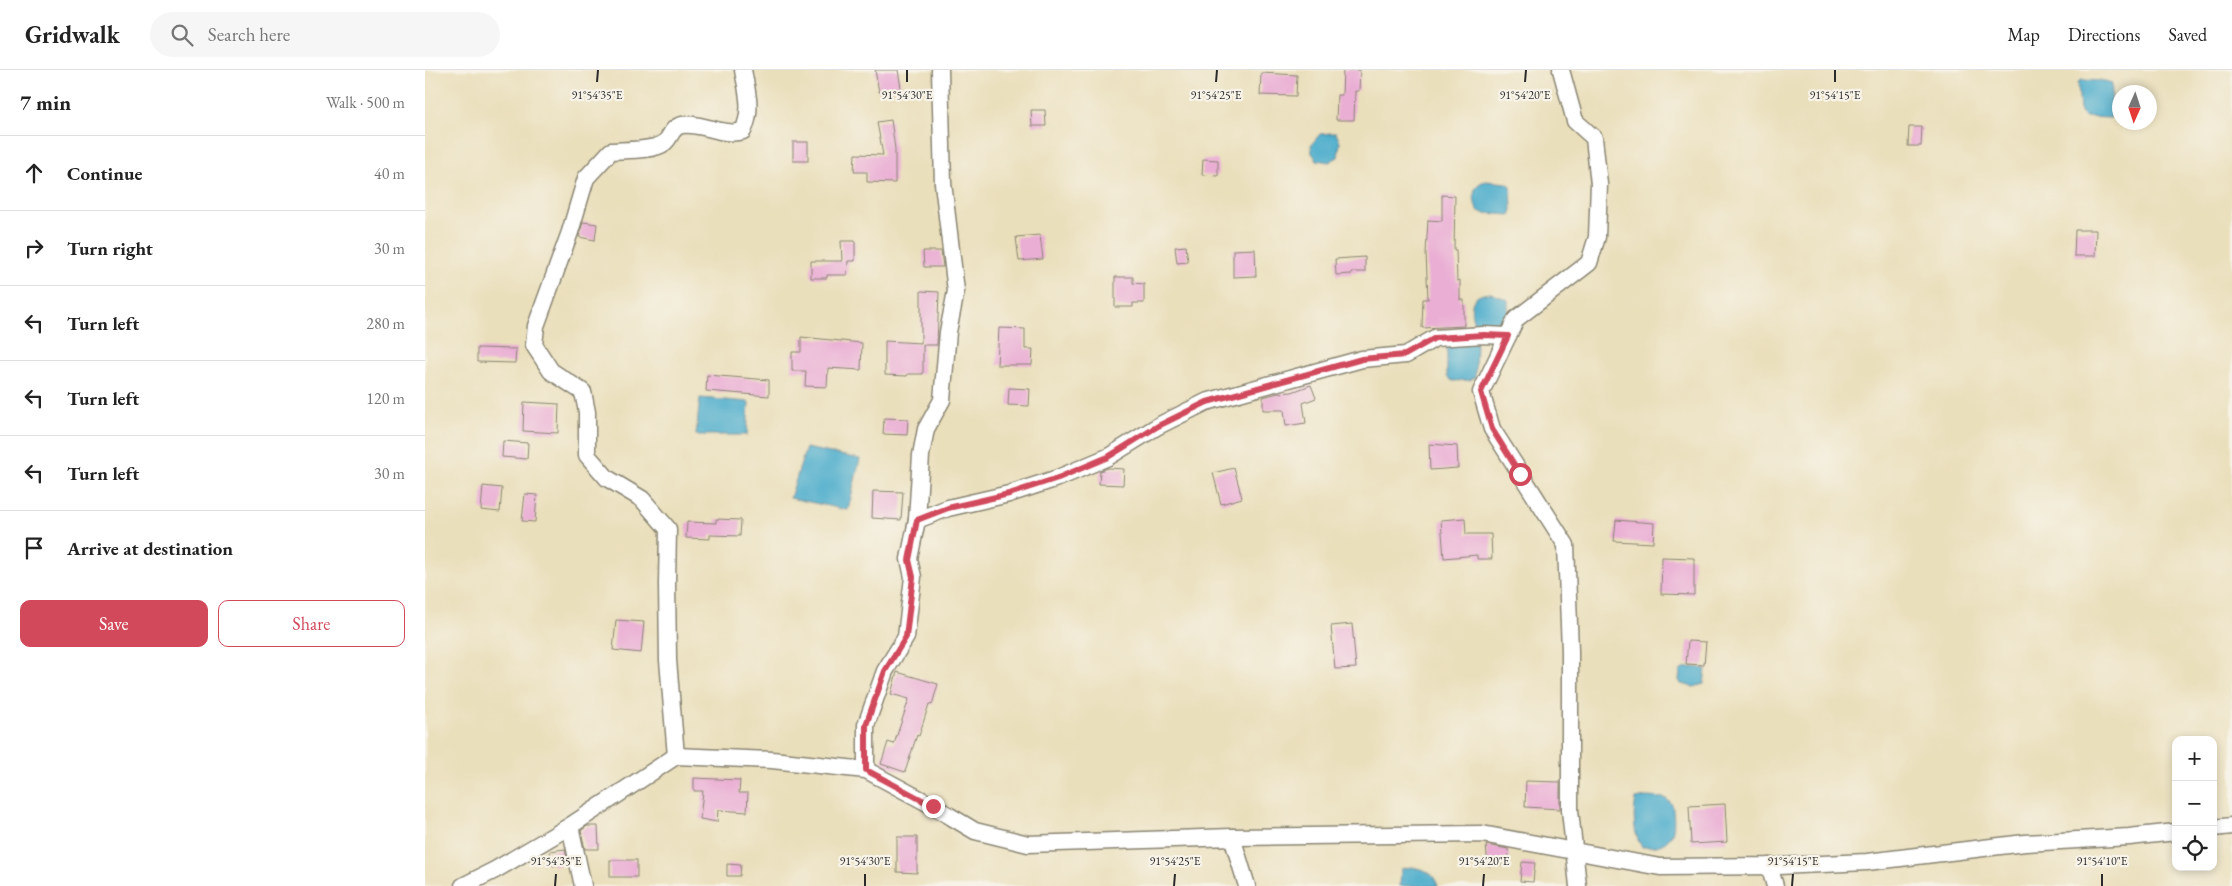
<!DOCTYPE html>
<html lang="en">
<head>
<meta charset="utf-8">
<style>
  :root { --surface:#fff; --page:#f6f6f6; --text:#222; --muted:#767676; --line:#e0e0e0; --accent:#d1495b }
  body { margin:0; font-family:"EB Garamond",serif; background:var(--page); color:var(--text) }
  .controls { position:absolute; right:15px; bottom:15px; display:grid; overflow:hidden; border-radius:10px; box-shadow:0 2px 8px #0003 }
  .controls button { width:45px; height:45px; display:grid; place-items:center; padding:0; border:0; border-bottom:1px solid var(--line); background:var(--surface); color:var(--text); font:25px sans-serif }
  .compass { position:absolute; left:1687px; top:15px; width:45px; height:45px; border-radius:50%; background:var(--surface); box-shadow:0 2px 8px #0003; rotate:183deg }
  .stop { position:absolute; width:15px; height:15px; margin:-11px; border:4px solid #d1495b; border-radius:50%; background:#fff }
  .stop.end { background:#d1495b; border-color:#fff; box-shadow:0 1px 5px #0008 }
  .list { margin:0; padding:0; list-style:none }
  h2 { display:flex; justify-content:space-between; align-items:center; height:65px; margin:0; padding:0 20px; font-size:21px }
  h2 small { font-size:16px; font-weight:400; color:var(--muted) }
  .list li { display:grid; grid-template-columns:32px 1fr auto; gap:15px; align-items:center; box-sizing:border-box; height:75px; padding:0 20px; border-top:1px solid var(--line) }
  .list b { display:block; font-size:19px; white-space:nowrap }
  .list em { font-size:16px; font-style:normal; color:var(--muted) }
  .actions { display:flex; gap:10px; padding:15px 20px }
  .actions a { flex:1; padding:11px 0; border:1px solid var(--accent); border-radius:10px; text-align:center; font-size:18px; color:var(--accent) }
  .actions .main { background:var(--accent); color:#fff }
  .icon { flex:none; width:28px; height:28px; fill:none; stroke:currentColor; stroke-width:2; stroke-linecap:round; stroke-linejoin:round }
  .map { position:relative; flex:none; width:1807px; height:816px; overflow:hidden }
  header { display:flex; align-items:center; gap:30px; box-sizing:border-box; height:70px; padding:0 25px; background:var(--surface); border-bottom:1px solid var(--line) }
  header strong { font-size:24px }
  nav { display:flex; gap:28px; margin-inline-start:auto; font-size:18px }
  .search { width:350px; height:45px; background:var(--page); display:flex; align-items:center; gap:12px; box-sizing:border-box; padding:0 18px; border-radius:28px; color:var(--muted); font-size:19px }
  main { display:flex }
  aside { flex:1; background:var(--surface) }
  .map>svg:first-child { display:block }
</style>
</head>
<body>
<header>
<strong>Gridwalk</strong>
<div class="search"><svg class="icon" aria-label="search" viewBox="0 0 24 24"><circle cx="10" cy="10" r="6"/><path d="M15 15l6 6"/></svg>Search here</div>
<nav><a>Map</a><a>Directions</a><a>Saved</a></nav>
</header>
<main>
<aside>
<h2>7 min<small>Walk · 500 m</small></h2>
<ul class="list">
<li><svg class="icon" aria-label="ahead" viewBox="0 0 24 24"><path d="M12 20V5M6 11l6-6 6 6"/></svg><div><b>Continue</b></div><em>40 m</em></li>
<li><svg class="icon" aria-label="right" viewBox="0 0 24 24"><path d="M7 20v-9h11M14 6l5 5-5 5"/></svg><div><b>Turn right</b></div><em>30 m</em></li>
<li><svg class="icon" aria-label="left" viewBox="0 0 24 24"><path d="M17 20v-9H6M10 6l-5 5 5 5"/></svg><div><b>Turn left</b></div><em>280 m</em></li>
<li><svg class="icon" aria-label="left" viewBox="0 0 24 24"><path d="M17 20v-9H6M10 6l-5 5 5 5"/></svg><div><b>Turn left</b></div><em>120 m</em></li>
<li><svg class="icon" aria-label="left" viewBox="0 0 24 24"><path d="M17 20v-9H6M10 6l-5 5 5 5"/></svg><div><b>Turn left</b></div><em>30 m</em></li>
<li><svg class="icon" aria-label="arrive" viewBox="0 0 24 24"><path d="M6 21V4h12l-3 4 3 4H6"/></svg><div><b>Arrive at destination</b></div></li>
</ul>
<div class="actions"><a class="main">Save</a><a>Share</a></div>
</aside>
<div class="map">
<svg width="1807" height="816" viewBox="0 0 1807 816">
  <rect width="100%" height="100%" fill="#f7f3e8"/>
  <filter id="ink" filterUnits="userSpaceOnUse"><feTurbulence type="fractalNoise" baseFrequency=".02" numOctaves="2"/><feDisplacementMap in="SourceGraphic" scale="10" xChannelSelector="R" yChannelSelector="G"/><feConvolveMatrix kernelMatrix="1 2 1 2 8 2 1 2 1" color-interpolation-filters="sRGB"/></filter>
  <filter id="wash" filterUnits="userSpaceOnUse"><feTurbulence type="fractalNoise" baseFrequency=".0096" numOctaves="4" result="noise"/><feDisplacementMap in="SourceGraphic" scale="20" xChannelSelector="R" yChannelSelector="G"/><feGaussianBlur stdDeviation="1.12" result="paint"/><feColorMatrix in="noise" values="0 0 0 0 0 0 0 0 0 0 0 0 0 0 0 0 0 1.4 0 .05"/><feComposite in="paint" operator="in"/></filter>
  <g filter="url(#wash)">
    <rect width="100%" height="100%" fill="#eadfbb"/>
    <g fill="#4dadcc" stroke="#3c6c7c">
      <path d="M1657,10L1680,11L1687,13L1686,48L1660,47L1655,42L1653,12Z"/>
      <path d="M906,63H911L915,72L913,87L904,92L892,90L887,83L886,75L895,64Z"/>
      <path d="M1061,111L1082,113L1086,116L1087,140L1085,145L1058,143L1052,140C1048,128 1046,114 1061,111Z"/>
      <path d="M1066,223L1083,230V252L1081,256H1050C1043,237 1045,224 1066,223Z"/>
      <path d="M1051,270L1050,307L1045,310L1028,311L1022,307V274Z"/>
      <path d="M275,328L324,332L322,365H271Z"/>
      <path d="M381,378L435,389L423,440L365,428Z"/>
      <path d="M1268,597L1281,599L1279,614L1269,617L1256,614L1254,610L1255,601L1260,598Z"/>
      <path d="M1221,727L1240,728L1247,734C1252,762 1248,778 1217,777C1208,766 1208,742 1211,729Z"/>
      <path d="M987,797C1001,800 1008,802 1013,816H975L976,799Z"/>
    </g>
    <g id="blocks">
      <g fill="#eaaed4">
        <path d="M450,0H473L476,18L454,22Z"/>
        <path d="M918,0H935L934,21H930L929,50H911L912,25H917Z"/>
        <path d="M836,3L872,5L871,26L835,25Z"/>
        <path d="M606,40H620L621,56H607Z"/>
        <path d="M466,50L470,79V113L442,112V102H429L430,84L458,85L452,52Z"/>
        <path d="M1484,57H1497L1496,76H1483Z"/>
        <rect x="368" y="72" width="15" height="19"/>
        <path d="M778,89L793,90V106L777,105Z"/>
        <path d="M1017,125L1030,126L1029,180H1031L1032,211L1035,210V230H1039V256L997,258L998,229H1003L1001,183L1003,150L1017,151Z"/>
        <path d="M158,152L172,154L170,170L154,167Z"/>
        <path d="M1650,160H1671L1670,186H1649Z"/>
        <path d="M615,165L618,189L594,191L591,167Z"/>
        <path d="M416,171H430V191H423L422,205H402V208H386V191H417Z"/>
        <path d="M761,176L763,192L752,193L750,177Z"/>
        <path d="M830,179L831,206L808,207V180Z"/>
        <path d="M498,181H516L518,197H499Z"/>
        <path d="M940,187V202H926L927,204L911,205L910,189Z"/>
        <path d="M690,207H708V213L719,214V233H708V237H690Z"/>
        <path d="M496,221L514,222L512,275H498V304H483L482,306L460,305V271L496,273Z"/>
        <path d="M574,258L600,259V279H608L607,295H572Z"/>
        <path d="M376,267L437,273L436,300L403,298L402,317L380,316L381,301H367V282H376Z"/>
        <path d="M52,278L91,279L90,293L52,292Z"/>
        <path d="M282,305L344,310V326L281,321Z"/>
        <path d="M886,315L891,328L878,333L881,353L861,356L859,340H838V327L853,323L867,322Z"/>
        <path d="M584,318L605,319L604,336L583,335Z"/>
        <path d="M99,332L134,334L133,363L98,361Z"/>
        <path d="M459,348L483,349L482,365L458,364Z"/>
        <path d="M78,371L103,373L102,389L77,387Z"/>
        <path d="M1004,374L1032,376L1033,398L1005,400Z"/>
        <path d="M683,398L699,399L698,415L674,414L675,401Z"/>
        <path d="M809,398L817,428L796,434L788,403Z"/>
        <path d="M58,416L77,418L75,442L56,440Z"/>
        <path d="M448,421L478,422L476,450L447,448Z"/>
        <path d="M100,424L112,425L110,452L97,451Z"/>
        <path d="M1040,448L1041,464H1066L1067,489H1052V485L1019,488L1016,450Z"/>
        <path d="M291,449L316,450L315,466L285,465V469L261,468L262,452L291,453Z"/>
        <path d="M1191,450L1229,453L1228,473L1189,471Z"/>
        <path d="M1237,487L1269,488V525L1236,524Z"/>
        <path d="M191,550L219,552L216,583L188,580Z"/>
        <path d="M927,554L931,598L910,599L906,556Z"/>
        <path d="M1263,571L1281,572L1279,595L1261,594Z"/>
        <path d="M472,602L513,614L507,635L504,634L494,666L492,665L480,702L456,694L463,672L469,674L484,629L466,624Z"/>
        <path d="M269,708L315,710L314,723H323L322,742L293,740L292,752L275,749L278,721H269Z"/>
        <path d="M1101,711L1135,712V739L1100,737Z"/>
        <path d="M1300,734L1302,772L1266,774L1264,736Z"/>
        <path d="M162,756H173L174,779H160L156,761Z"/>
        <path d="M472,767H492V803L472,802Z"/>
        <path d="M1061,775L1083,779L1085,794L1063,796Z"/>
        <path d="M140,779L143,794L128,796L125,781Z"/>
        <rect x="185" y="790" width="27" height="17"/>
        <path d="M1097,792L1110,793L1108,812L1095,811Z"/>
        <path d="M302,794L316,795L315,806H302Z"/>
      </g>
    </g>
  </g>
  <g filter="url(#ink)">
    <use href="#blocks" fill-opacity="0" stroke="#8a8573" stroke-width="1"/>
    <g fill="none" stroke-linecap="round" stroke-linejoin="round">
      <defs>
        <g id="minor">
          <path d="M1136,0L1150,51L1169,68L1174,114L1172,167L1164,193L1091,249L1056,322L1067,359L1141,475L1145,581V740L1153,816"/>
          <path d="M492,450L496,385L501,359L517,330L523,262L531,221L518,113L515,0"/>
          <path d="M251,686L243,590L242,514L243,459L217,429L182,408L162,385V342L158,322L126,301L109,275L111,256L145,162L161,108L186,81C198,80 229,81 239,73C246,68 246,57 257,55C278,52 297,67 318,61C328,40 322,22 318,0"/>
          <path d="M441,700V655L460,601L481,567L488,507L484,489L492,450L523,438L584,424L633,408L683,387L733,356L781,332L937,289L981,285L1010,268L1059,265L1083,266"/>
          <path d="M145,756L158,816"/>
          <path d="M1788,758L1807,756"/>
          <path d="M807,767L822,816"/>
          <path d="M1344,796L1350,816"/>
          <path d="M38,816L70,800L145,756L251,686L347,690L441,700L508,736L550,761L603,774L807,767L1057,764L1235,797L1353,796L1442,792L1600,773L1704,767L1751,762"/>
        </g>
      </defs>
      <use href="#minor" stroke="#8a8573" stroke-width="19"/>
      <use href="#minor" stroke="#fff" stroke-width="16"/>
    </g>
  </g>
  <g fill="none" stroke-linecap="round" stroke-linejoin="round" filter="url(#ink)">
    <path stroke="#d1495b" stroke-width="6" d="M508,736L441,700V655L460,601L481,567L488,507L484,490L492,450L523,438L584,424L633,408L683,387L733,356L782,332L937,289L980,285L1010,268L1059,265L1083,266L1056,322L1067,359L1095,404"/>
  </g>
  <path fill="none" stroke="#2b2b2b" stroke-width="2" d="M172,12L173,0M482,12V0M791,12L792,0M1100,12L1101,0M1410,12V0M130,816L131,804M440,816V804M749,816L750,804M1058,816L1059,804M1367,816L1368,804M1677,816V804"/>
  <g font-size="12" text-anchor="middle" fill="#2b2b2b" stroke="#f7f3e8" stroke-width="4.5" stroke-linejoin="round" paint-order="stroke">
    <text x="172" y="29">91°54'35"E</text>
    <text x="482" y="29">91°54'30"E</text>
    <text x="791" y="29">91°54'25"E</text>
    <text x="1100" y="29">91°54'20"E</text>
    <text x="1410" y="29">91°54'15"E</text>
    <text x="131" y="795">91°54'35"E</text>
    <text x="440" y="795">91°54'30"E</text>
    <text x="750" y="795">91°54'25"E</text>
    <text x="1059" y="795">91°54'20"E</text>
    <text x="1368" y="795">91°54'15"E</text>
    <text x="1677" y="795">91°54'10"E</text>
  </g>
</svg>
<div class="controls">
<button>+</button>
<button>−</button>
<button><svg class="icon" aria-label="locate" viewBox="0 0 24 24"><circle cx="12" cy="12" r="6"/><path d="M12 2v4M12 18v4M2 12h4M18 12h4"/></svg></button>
</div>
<svg class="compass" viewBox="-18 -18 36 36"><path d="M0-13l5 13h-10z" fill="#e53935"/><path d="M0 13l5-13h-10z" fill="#767676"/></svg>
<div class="stop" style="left:1095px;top:404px"></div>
<div class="stop end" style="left:508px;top:736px"></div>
</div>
</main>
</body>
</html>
